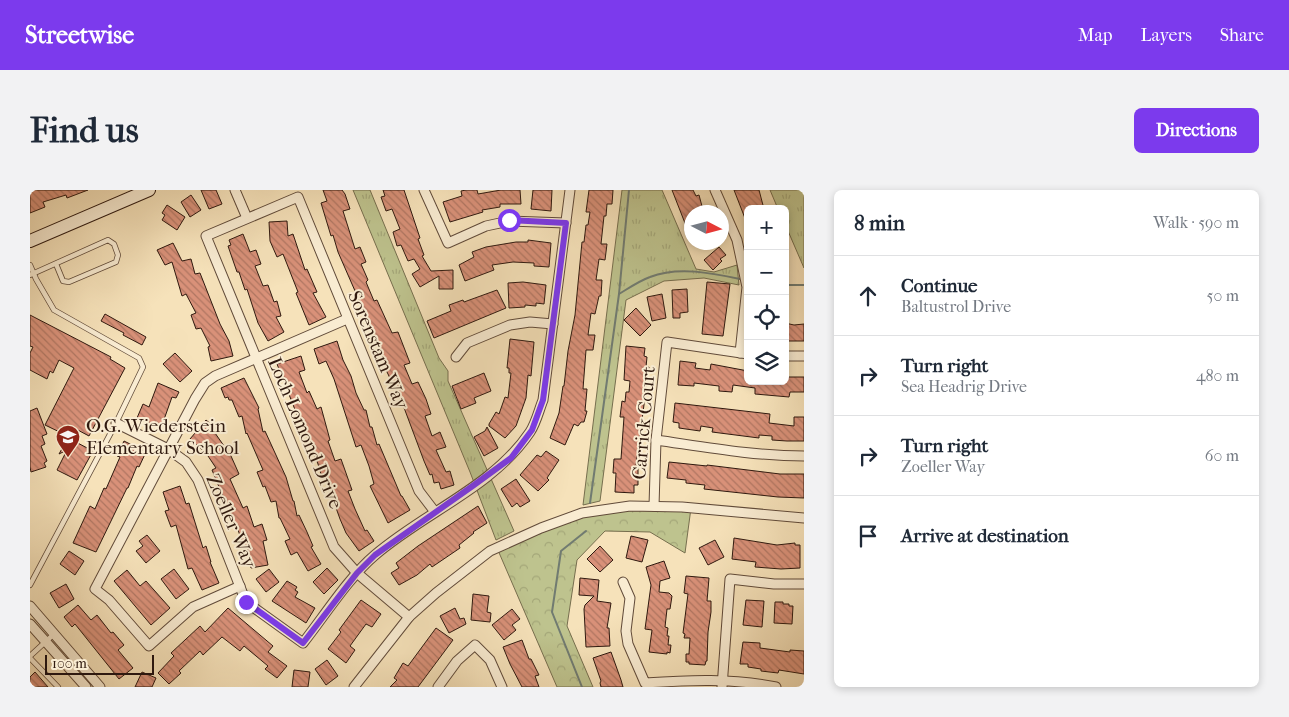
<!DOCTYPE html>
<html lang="en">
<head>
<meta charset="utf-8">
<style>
  :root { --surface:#fff; --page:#f2f2f3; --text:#1f2937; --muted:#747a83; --line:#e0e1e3; --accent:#7c3aed }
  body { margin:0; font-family:"IM FELL French Canon",serif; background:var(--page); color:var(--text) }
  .controls { position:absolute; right:15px; top:15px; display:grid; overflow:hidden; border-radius:8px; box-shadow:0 2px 8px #0003 }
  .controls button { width:45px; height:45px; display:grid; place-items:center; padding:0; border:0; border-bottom:1px solid var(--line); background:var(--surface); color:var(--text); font:25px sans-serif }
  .compass { position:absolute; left:654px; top:15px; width:45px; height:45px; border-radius:50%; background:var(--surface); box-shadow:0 2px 8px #0003; rotate:96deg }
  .scale { position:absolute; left:15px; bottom:12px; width:109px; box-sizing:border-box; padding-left:5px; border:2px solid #2f190f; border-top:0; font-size:14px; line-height:18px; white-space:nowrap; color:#2f190f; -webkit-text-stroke:4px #f9ecd2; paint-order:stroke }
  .stop { position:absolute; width:15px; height:15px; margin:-11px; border:4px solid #7c3aed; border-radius:50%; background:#fff }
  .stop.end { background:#7c3aed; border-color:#fff; box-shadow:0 1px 5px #0008 }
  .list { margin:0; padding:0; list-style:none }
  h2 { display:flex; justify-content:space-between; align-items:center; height:65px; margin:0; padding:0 20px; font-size:21px }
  h2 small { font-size:16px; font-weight:400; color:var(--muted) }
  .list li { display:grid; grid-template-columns:32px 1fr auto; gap:15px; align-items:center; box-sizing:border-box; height:80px; padding:0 20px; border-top:1px solid var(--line) }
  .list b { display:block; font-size:19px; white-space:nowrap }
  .list p { margin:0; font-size:16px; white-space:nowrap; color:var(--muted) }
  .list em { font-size:16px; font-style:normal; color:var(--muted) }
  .icon { flex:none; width:28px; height:28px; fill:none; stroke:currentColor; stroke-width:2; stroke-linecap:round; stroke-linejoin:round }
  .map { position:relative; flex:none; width:774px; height:497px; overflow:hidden; border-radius:8px }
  header { display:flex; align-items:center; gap:30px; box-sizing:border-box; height:70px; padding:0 25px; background:var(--accent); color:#fff }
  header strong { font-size:24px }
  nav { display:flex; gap:28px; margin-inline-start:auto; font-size:18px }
  .intro { display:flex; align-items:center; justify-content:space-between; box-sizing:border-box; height:120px; padding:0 30px }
  h1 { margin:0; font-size:35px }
  .button { padding:12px 22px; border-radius:8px; background:var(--accent); color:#fff; font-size:18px; font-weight:700 }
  main { display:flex; gap:30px; padding:0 30px }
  aside { flex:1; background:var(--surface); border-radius:8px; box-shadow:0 2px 8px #0003 }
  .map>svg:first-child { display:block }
</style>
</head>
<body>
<header>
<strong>Streetwise</strong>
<nav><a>Map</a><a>Layers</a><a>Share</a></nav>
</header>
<div class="intro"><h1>Find us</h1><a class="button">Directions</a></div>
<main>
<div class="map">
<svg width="774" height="497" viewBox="0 0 774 497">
  <defs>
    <pattern id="grass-tufts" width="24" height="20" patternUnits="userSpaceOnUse" patternTransform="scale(1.25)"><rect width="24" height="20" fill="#bec38e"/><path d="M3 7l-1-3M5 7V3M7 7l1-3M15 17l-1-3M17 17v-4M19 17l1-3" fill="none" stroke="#a4a779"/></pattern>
    <pattern id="forest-crowns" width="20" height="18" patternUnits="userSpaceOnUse" patternTransform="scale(1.25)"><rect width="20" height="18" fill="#bec38e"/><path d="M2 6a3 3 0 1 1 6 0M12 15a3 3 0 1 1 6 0" fill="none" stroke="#a4a779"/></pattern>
    <pattern id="building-back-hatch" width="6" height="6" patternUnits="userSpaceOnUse" patternTransform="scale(1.25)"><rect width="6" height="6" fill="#d99179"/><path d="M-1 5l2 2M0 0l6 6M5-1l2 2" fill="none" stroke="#b07662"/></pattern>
  </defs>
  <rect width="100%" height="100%" fill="#f6e2ba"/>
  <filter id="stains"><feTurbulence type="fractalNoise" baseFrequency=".004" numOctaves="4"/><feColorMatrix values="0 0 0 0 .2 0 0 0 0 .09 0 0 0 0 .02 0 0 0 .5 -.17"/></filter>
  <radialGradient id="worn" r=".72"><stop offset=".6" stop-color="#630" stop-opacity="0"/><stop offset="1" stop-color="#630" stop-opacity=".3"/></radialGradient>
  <g fill="url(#grass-tufts)" stroke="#766e4e">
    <path d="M323,0H340L409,168L418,181V191L484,341L466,350L440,282Z"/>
    <path d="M592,0H632L666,79L684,82L707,75L709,95L674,88L634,91L596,110L570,311L553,315Z"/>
    <path d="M740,0H774V78L755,34V19H748Z"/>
  </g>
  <path fill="url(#forest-crowns)" stroke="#766e4e" d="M600,316L661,318L655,363L620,342L575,341L547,370L537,436L563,497H527L467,358L552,323Z"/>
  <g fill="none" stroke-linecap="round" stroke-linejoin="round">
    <g stroke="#717b71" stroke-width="2">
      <path d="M755,95H774"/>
      <path d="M589,104C599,98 609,91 620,87C648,76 682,83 710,89"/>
      <path d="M560,313L589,104L599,0"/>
      <path d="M552,497L522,422L531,361L556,341"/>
    </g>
  </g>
  <g fill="url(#building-back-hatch)" stroke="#2f190f">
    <path d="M0,0H58L37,8L36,5L13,12L15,17L0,23Z"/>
    <path d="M171,0H186L192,14L179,19Z"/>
    <path d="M293,0H312L315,4L320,19L313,21L325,59L330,57L336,72L331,74L338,90L336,92L344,111L347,110L362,143L368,142L380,173L374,175L382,194L388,192L396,209L401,224L395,226L402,246L410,242L416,257L406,260L416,282L420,281L424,295L411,299L409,292L404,293L402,284L400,285L394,271L373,215L357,182L346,149L308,62L303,45L301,46L291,13L297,11Z"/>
    <path d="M353,0H374L390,48L388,49L394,65L392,66L401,81L423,80V99H409V86L390,97L382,84L390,79L384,69L378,71L371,55L367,56L363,42L370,39L362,19L356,21L351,7L355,6Z"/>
    <path d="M436,0H447L448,4L471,0H490L491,14H470V17L452,20L453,22L420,32L413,12L432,6L431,1Z"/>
    <path d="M503,0H522L521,21L501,19Z"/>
    <path d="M559,0H583L582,14H577L576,26H574L571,54H577L575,70L569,69L566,90H572L571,106H569L565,124L561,123L558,145H565L563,160H556L553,199H557L555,221H557L554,232H551L548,236L544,234L535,255L520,248L529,223L533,196H534L538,161L545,125L552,52H554L556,35H558L560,22H556Z"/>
    <path d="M642,0H663L666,6L669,5L673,20L662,22V51Z"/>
    <path d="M704,0H729L734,19H718V36Z"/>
    <path d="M161,5L171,20L160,27L151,12Z"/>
    <path d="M137,15L155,27L147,40L132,30L135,25L132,23Z"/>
    <path d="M257,31L258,46L263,44L275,80L277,79L287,102L283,103L296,127L279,135L266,103L268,102L253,64L247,67L240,51L239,32Z"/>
    <path d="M213,44L220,62L226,60L231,74L225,76L233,96L238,95L244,112L247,111L251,126L246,127L254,142L238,151L228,133L217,99L215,100L209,82H207L198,56L201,55L199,50Z"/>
    <path d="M498,50L521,53L519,77L504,76V73L483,72L462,75L464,80L435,91L429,75L444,67L442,62L456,57L486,52H498Z"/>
    <path d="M143,53L152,71L161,69L165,84L170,83L190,134L199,151L203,166L181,171L178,157L180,156L171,138L166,139L161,125L166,123L156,104L152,106L142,72L135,75L127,60Z"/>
    <path d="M689,57L696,65L690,69L692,71L683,80L674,70Z"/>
    <path d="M493,92L516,95L514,114L506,113V116L495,115V117L479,118L478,93Z"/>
    <path d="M677,92L700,94L693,146L672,144Z"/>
    <path d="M657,99L658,122L650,123V128H643L642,100Z"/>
    <path d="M467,100L476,118L404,148L397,131L421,121L419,115L433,110L434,112Z"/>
    <path d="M632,104L636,128L622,131L617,107Z"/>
    <path d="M606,118L621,135L610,146L594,130Z"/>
    <path d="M75,124L116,147L112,155L93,145L94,143L71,131Z"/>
    <path d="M0,125L81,167L80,169L95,178L59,246L44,238L40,247L15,235L44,178L29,170L23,183L20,181L17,189L0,180V163L3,157L0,156Z"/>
    <path d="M755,133L764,135L774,134V151H755Z"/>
    <path d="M480,149L504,152L501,186L498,185L496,208L486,236L475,248L459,236V234L466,222L469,224L475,207L478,208L481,183H479V178H477Z"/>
    <path d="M307,151L313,170L321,186L326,203L334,220H336L340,237H342L347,255L349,254L371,306H372L380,320L358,333L340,296L344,294L339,276L331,255L326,257L304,189L296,171L289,174L284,159Z"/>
    <path d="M596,156L615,158L614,166L617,167L616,177H619L606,275H608V295H604V303L585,302L586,283H583L584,269H591L594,227H590L592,211L595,212L596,202H599L600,191L594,190Z"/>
    <path d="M145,163L162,181L150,192L133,174Z"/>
    <path d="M271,166L275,180L269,182L277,203L279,201L287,219L291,217L300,250L298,251L305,271L311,269L322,300L318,301L325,319L335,341L337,340L344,351L329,361L316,343L310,329L296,290L293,291L288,274L274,239L273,240L247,174Z"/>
    <path d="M650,171L666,173L665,178L680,180L681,174L718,181V191H755V187H774V202H760L759,207L725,204V198L703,195L702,202L689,201V196L664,193V196L648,195Z"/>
    <path d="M454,183L461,201L444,208L446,213L431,219L422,196Z"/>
    <path d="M214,188L229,218L228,219L233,242L235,241L256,287L263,311H264L267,326L269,325L277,342L283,356L281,357L291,374L278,381L267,362L261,365L255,351L260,349L250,328H249L246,311L241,312L235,296L233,297L227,282L233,280L217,243L216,244L212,226L209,227L202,210H199L198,207L195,208L191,198Z"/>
    <path d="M128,193L149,202L146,208L142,207L131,238L107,228L113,214L119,217Z"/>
    <path d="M645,213L740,224L739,233L764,236V227H774V251H757L742,250V246L729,245V248L682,242L683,238L671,236L670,241L649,238V233L643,232Z"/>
    <path d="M7,218L17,244L12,246L15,254L11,256L17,271L14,273L16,277L1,282L0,277V221Z"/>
    <path d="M176,230L188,240L185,243L201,266L209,284L200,289L213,318L217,316L224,337L232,334L237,350L233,351L238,375L221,378L217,356L214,357L207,337L206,338L182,280L186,278L176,263L160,249Z"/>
    <path d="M457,237L468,258L454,266L444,247L455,241Z"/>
    <path d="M38,248L63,261L47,290L27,280L37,260L29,264Z"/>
    <path d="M94,251L116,262L109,277L107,276L98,298H97L66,362L43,353L60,316L65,319L74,298L76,299L90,267L87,266Z"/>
    <path d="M516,261L529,270L517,288L519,290L508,301L490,285L507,265L511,267Z"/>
    <path d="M639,272L677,276V275L750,284H774V308L748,307L674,299L675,295L656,293V290L637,288Z"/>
    <path d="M486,289L500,311L490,317L487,313L482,317L471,299Z"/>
    <path d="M150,296L156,314L159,313L173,358L176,356L181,372H180L189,393L172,400L162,378L158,379L146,335L141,337L135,321L139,320L133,302Z"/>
    <path d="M448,316L457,333L443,342L444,343L429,355L430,358L402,377L400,374L387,385L369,395L361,383L369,378L366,373L388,356Z"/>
    <path d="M117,345L130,361L116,373L106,361L113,356L109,351Z"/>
    <path d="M601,346L618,350L612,372L596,368Z"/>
    <path d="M704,348L747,355L765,353V355H770V378L751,379L725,377L726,372L702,369Z"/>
    <path d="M685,350L694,367L678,375L669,358Z"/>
    <path d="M570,356L583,370L570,382L557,369Z"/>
    <path d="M39,361L54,371L45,385L30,374Z"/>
    <path d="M634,371L640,388L630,391L629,402L639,403L642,406L640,419H637L635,437L638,438L637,446H639L638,455H641L640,463L637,462V464L619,462L622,440L615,439L621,395L616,377Z"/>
    <path d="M297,378L308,390L294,404L283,392Z"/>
    <path d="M144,379L159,399L146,409L131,389Z"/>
    <path d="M239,379L249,392L236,402L226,389Z"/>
    <path d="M97,380L110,396L116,391L140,418L121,435L84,391Z"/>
    <path d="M656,386L679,388L677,411H681V422L678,442L677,471H676L675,475L659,474V472H656V464H659L660,448H654L655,444L653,443L658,404L654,403Z"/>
    <path d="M550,388L569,390L567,411L581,413L577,438H579L580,456L556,457L554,419L555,415L564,406L549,405Z"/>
    <path d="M257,391L267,397L265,400L268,402L265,407L285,418L276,433L242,411Z"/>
    <path d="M36,394L44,409L29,418L20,403Z"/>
    <path d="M443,404L459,406L457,422L461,423L460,432L441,430Z"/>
    <path d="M331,410L351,424L342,437L336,434L320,456L325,460L316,473L298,459L311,442L309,440Z"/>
    <path d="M716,410L734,411L732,437L713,435Z"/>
    <path d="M745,412H753V414H759V416H763L762,434L744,433Z"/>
    <path d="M48,415L61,430L67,425L81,443L83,442L94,455L88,460L103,478L89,489L45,434L42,437L34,427Z"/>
    <path d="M198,418L243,456L238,462L257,476L247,488L235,479L238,476L214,456L210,461L192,447L173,465L170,461L149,481L151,483L139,494L128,483L144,466L141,463L170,436L175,442Z"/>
    <path d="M425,418L430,429L434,428L436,434L419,443L410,426Z"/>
    <path d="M482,419L490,429L482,435L486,440L474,450L462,435Z"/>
    <path d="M406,438L423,450L388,497H360L367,490L364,488L373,473L378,476Z"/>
    <path d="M492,450L499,469H501L509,485L505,486L509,497H492L480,474L473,457Z"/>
    <path d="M713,452L730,453V458L760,462V460L774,461V484L749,480L748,483L731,481V479L718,477V474H710Z"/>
    <path d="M581,462L591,490L593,497H571L570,493L571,491L563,468Z"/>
    <path d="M297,470L308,486L296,495L285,479Z"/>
    <path d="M264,480L280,482L278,497H262Z"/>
    <path d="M5,482L18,497H0V487Z"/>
    <path d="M112,482L126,488L122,497H105Z"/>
  </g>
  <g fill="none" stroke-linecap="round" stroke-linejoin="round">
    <defs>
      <g id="service">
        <path d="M0,75L6,89L24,120L109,168L113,177L86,233L0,395"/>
        <path d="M0,85L78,50L84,54L88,65L86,72L39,92L33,91L26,74"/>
        <path d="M0,466L24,444"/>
        <path d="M0,468L28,497"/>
      </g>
      <g id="minor">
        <path d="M205,0L217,28"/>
        <path d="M394,0L418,53L456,36L479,31L536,33"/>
        <path d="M685,0L707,50L717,97L710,163"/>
        <path d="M755,166H774"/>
        <path d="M426,167L437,153L480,135L500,132L523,134"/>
        <path d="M86,233L138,259L156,272L168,290L216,412L273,453C295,425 319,387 345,365C395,322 463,297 500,242C506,233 509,220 513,210L540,0"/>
        <path d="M626,250C675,257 724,266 774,266"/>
        <path d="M624,316L626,250L637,152L718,164"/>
        <path d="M593,392L600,408L596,441L598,454L615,493C659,490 702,488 746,497"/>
        <path d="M210,396L163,417L119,456L79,410L65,399L165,209L175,193L185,186L317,129"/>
        <path d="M0,416L70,497"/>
        <path d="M379,427L327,383L304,357L176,46L268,7L389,301L405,322"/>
        <path d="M0,434L56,497"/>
        <path d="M324,497L379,427L406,403L460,361L511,338L552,323L600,316L652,317L774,328"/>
        <path d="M408,497L427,471L445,455L460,470L472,497"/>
        <path d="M692,497L700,389L744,394H774"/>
      </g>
      <path id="secondary" d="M0,51L119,0"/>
    </defs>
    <use href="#service" stroke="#614b3a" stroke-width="6"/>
    <use href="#minor" stroke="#614b3a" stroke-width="11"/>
    <use href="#secondary" stroke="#2f190f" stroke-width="14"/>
    <use href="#service" stroke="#f9ecd2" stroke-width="4.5"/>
    <use href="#minor" stroke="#f9ecd2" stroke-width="9"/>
    <use href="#secondary" stroke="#f9ecd2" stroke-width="12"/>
  </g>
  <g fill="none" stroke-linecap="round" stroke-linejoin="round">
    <path stroke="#7c3aed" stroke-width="6" d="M216,412L273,453L327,383L345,365L444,295L481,268L502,240L513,210L536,33L479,30"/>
  </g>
  <defs>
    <symbol id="school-pin" viewBox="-11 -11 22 30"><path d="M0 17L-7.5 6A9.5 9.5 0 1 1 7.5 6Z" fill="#8f2418" stroke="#f9ecd2"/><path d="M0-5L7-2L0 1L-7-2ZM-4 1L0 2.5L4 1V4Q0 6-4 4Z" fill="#fff"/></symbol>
  </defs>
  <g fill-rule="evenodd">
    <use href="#school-pin" x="24" y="233" width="28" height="38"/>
  </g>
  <g text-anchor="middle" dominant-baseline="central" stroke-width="4" stroke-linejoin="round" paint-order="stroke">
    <g font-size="19" fill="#2f190f" stroke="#f9ecd2">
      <text transform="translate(348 160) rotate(67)">Sorenstam Way</text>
      <text transform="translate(614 233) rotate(-85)">Carrick Court</text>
      <text transform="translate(275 243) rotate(67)">Loch Lomond Drive</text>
      <text transform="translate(201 331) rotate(67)">Zoeller Way</text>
    </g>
    <g font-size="19" fill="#2f190f" stroke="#f9ecd2" text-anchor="start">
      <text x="56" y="236">O.G. Wiederstein<tspan x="56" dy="22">Elementary School</tspan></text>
    </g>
  </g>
  <rect width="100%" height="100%" filter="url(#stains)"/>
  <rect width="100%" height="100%" fill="url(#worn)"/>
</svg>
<div class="controls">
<button>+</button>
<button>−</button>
<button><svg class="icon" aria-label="locate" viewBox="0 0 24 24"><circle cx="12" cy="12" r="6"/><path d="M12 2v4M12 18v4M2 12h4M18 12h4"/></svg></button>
<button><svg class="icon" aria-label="layers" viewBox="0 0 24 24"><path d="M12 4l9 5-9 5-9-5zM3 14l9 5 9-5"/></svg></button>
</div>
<svg class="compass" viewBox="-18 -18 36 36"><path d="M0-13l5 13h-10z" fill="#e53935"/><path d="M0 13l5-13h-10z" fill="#747a83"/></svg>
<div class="scale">100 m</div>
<div class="stop" style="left:479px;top:30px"></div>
<div class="stop end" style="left:216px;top:412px"></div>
</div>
<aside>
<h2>8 min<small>Walk · 590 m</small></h2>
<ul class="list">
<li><svg class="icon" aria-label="ahead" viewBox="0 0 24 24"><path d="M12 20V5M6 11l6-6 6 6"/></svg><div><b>Continue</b><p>Baltustrol Drive</p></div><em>50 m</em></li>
<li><svg class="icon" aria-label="right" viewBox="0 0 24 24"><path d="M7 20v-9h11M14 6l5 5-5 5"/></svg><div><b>Turn right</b><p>Sea Headrig Drive</p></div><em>480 m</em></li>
<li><svg class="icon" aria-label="right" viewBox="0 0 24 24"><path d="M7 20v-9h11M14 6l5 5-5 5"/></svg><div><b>Turn right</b><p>Zoeller Way</p></div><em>60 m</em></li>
<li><svg class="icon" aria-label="arrive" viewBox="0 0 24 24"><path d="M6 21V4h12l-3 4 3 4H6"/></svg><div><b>Arrive at destination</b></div></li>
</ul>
</aside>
</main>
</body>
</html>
